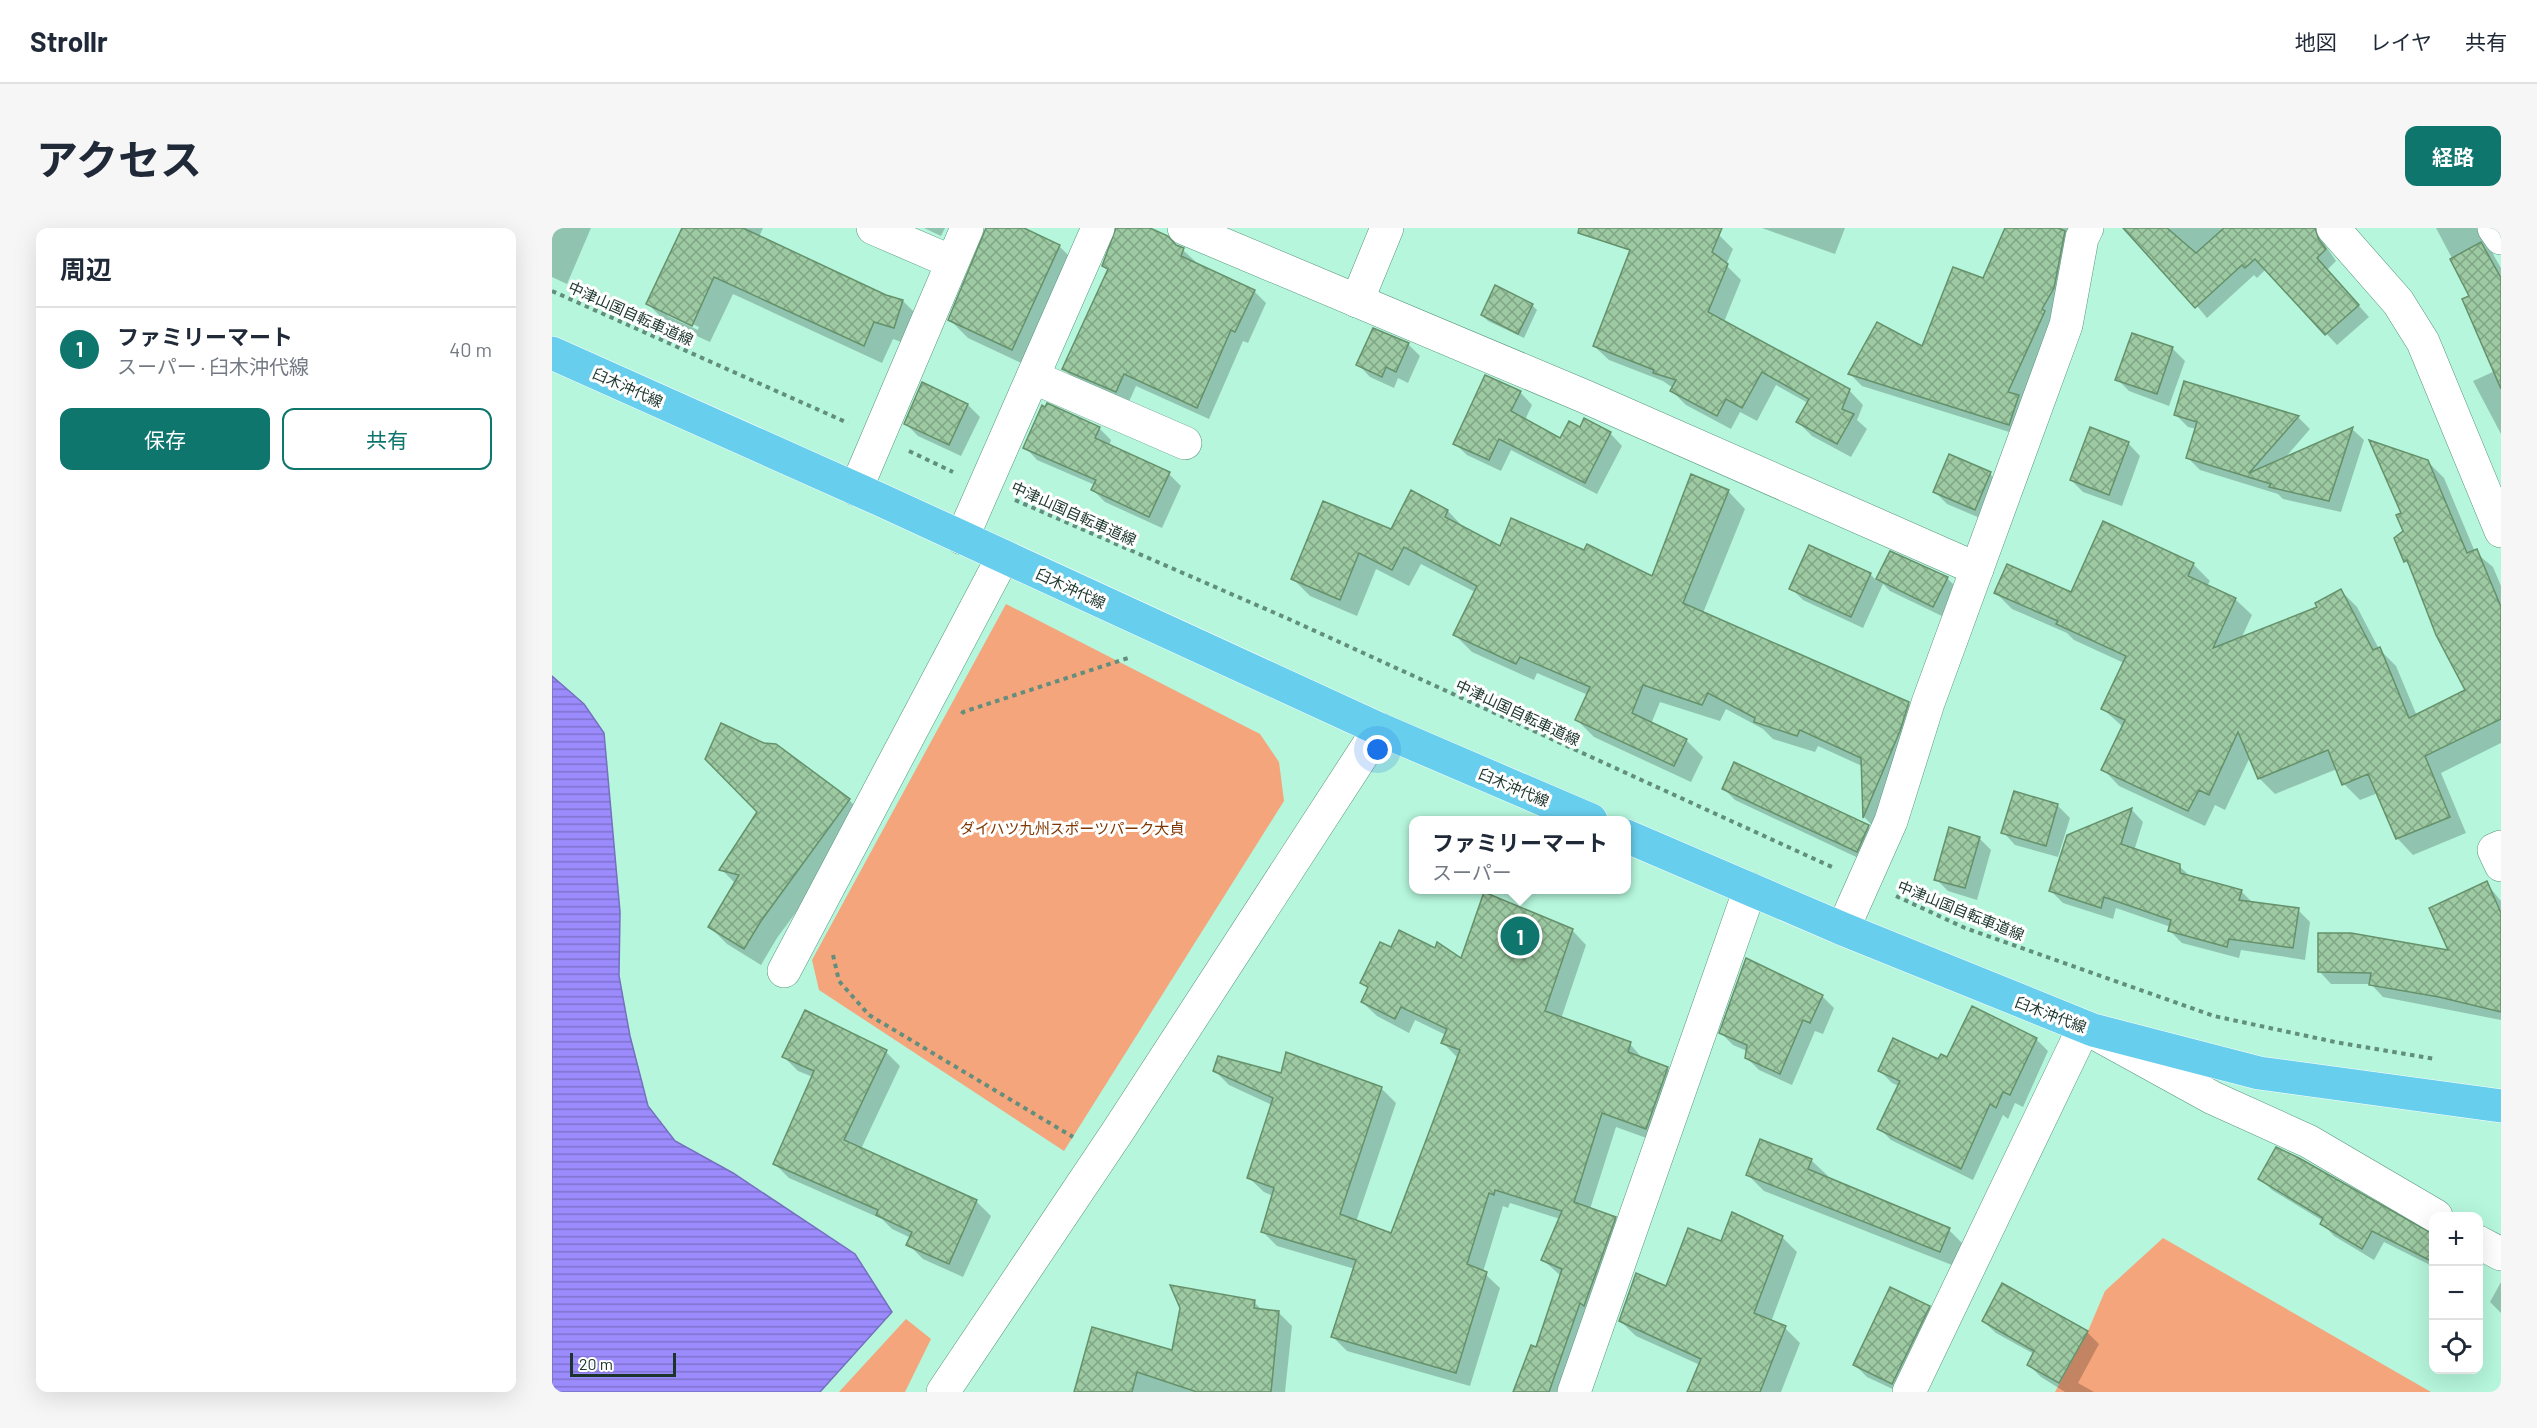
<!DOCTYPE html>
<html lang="ja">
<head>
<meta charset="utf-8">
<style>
  :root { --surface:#fff; --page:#f6f6f7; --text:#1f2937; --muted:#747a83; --line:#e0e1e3; --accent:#0f766e }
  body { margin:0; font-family:Barlow,"Noto Sans JP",sans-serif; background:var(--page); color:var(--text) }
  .controls { position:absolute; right:18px; bottom:18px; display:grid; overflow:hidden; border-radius:12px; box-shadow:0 6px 24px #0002 }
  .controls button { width:54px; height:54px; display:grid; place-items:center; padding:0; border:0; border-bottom:2px solid var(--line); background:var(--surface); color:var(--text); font:30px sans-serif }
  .scale { position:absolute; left:18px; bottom:15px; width:106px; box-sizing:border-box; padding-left:6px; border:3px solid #1b352c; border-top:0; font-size:16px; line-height:21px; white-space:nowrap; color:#1b352c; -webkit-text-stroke:4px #fff; paint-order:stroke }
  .you { position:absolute; left:826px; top:522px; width:21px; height:21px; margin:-15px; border:4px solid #fff; border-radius:50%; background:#1a73e8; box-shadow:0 0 0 9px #1a73e833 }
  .badge { display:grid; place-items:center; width:39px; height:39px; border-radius:50%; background:var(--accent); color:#fff; font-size:20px; font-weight:700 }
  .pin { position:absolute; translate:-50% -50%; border:3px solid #fff; box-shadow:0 2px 6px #0006 }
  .popup { position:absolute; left:857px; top:588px; width:222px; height:78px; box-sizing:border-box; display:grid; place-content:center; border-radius:12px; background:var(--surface); filter:drop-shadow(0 2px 4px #0005); font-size:20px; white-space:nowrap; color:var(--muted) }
  .popup b { font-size:22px; color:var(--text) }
  .popup::after { content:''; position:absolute; left:50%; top:100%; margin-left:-12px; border:12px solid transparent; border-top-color:var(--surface) }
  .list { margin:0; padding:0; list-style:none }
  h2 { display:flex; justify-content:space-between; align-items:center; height:78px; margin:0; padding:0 24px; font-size:26px }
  h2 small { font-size:20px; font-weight:400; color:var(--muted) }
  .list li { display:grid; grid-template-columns:39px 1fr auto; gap:18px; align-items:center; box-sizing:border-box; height:84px; padding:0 24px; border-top:2px solid var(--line) }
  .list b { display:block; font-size:22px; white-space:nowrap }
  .list p { margin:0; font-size:20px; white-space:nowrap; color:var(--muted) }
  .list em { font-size:20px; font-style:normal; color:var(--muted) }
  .actions { display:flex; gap:12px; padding:18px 24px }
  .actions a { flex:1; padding:14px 0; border:2px solid var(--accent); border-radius:12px; text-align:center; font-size:21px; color:var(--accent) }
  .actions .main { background:var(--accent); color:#fff }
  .icon { flex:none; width:33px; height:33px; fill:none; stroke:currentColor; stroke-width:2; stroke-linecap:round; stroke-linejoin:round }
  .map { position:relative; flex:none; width:1949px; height:1164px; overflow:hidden; border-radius:12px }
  header { display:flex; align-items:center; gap:36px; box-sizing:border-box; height:84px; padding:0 30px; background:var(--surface); border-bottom:2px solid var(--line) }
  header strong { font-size:28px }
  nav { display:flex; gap:33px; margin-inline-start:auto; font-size:21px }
  .intro { display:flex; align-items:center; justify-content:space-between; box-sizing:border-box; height:144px; padding:0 36px }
  h1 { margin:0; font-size:42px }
  .button { padding:15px 27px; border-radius:12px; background:var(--accent); color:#fff; font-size:21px; font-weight:700 }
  main { display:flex; gap:36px; padding:0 36px }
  aside { flex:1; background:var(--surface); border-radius:12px; box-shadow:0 6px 24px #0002 }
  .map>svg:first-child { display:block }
</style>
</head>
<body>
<header>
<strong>Strollr</strong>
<nav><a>地図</a><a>レイヤ</a><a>共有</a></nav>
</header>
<div class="intro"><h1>アクセス</h1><a class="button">経路</a></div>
<main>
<aside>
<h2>周辺<small></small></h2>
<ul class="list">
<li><span class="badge">1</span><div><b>ファミリーマート</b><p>スーパー · 臼木沖代線</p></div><em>40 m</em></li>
</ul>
<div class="actions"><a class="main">保存</a><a>共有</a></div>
</aside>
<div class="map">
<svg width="1949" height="1164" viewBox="0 0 1949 1164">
  <defs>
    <pattern id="water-rules" width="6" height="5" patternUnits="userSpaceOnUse" patternTransform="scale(1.5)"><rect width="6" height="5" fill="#9b8bfd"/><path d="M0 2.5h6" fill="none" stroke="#7e72cd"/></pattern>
    <pattern id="building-cross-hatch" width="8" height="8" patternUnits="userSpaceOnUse" patternTransform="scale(1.5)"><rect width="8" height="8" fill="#9dcaa2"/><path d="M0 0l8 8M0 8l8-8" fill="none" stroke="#7fa584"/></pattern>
  </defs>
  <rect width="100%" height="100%" fill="#b5f6dc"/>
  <g fill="#f4a57c">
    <path d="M454,376L708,506L727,534L732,573L512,923L267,762L260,732Z"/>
    <path d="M1611,1010L1879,1164H1503L1536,1103L1553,1063Z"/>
    <path d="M354,1091L379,1111L353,1164H287Z"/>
  </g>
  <path fill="url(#water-rules)" stroke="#7571be" stroke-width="1.5" d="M0,448L32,476L52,505L68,684L67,748L78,808L96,878L123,913L181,945L303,1026L340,1084L268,1164H0Z"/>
  <g fill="#0003" fill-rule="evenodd">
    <path d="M0,0H39L15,56L0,49Z"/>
    <path d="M132,0H211L207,9L334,68L351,73L369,91L360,118L341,111L330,135L181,66L158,114L114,94L96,76ZM116,85L147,99L146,102L116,88Z"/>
    <path d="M372,0H393L389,8Z"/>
    <path d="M436,0H468L507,18L525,36L478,139L416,110L398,92Z"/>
    <path d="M565,0H595L631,22L644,34L643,36L702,63L714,75L696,115L691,113L657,191L584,158L576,176L524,153L512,141L557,43L552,38Z"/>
    <path d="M1082,0H1147L1167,7L1181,21L1174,37L1189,52L1172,94L1297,162L1311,177L1305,192L1315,201L1299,229L1260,208L1246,194L1256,175L1224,157L1205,193L1188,184L1179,201L1134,177L1120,163L1121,160L1111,153L1057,132L1042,118L1079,24L1076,21Z"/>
    <path d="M1210,0H1293L1283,26Z"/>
    <path d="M1454,0H1534L1470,208L1310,158L1298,146L1371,120L1432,52Z"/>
    <path d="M1580,0H1770L1775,5L1773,17L1784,33L1775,42L1817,89L1785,117L1714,41L1705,50L1702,47L1655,90Z"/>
    <path d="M1884,0H1933L1942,28L1949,40V206L1921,153L1943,143L1920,68Z"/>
    <path d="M980,77L985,82L972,110L936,93L930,87Z"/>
    <path d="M1581,107L1621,121L1633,133L1617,178L1577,163L1565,151Z"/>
    <path d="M856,116L868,128L856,155L846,150L842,160L818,149L806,136Z"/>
    <path d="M1633,154L1746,189L1758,201L1732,231L1800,201L1812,212L1789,284L1731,271L1726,266L1648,242L1636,230L1645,201L1636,199L1624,187Z"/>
    <path d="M968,164L980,177L973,192L1008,212L1029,201L1058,205L1070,218L1045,266L959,222L949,243L915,227L902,215Z"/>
    <path d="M416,177L428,189L409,228L366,208L354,196Z"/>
    <path d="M547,200L559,212L557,218L617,246L629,258L610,300L553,274L541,262L543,257L485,232L473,219Z"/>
    <path d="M1576,215L1588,228L1570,278L1531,264L1519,252Z"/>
    <path d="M1875,233L1892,250L1923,324L1941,339L1949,358V515L1889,545L1914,605L1861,627L1845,610L1826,565L1808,572L1792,556L1785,541L1723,566L1707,550L1698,529L1673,582L1663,577L1653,598L1567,558L1551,541L1571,499L1551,481L1572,435L1522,412L1515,405L1460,381L1444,365L1519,366L1552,295L1641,336L1658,353L1655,358L1683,371L1700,387L1689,411L1767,380L1789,363L1805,379L1827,421L1844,438L1865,488L1915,463L1859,339L1853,333L1851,285Z"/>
    <path d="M1438,246L1450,258L1435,293L1395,276L1383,264Z"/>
    <path d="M1176,263L1193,281L1151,385L1356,475L1373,492L1328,605L1312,589L1310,538L1266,518L1263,524L1221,511L1211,501L1174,481L1168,493L1108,474L1099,496L1134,512L1151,529L1139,554L1042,509L1024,491L1036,467L985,445L982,452L920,424L902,406L923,364L869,336L857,358L824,341L805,388L758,368L741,351L839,303L859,264L896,283L913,301L948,320L1033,324L1101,350Z"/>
    <path d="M1339,325L1395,350L1407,362L1394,390L1338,363L1331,356L1311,400L1251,372L1239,360L1318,346L1325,353Z"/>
    <path d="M212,516L223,518L297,572L314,589L225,710L209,737L175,716L158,699L184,656L169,641L207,584Z"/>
    <path d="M1171,560L1316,599L1328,611L1317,635L1183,572Z"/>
    <path d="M1463,565L1506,578L1518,590L1506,629L1463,617L1451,604Z"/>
    <path d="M1580,582L1591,594L1582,623L1627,638L1639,649L1689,663L1701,675L1746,682L1758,694L1753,732L1689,722L1687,730L1630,715L1618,703L1619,699L1564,680L1561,691L1511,675L1499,663L1516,608Z"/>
    <path d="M1427,610L1439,622L1425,672L1396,663L1384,651Z"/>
    <path d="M1934,655L1949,673V792L1831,769L1819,756H1779L1767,743L1898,724Z"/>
    <path d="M1020,702L1034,717L1009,791L1078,816L1092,832L1115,840L1129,854L1108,915L1064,899L1038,981L1063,990L1077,1004L1016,1164H966L985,1121L1009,1048L991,1032L1008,991L958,975L956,980L951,978L931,1044L948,1060L918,1158L795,1123L781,1109L803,1041L725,1018L710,1003L721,968L712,964L697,950L720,877L677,857L663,843L730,847L735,826L830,861L844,875L804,994L839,1007L905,829L891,815L894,807L863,792L857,805L825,788L810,774L817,761L810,755L840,721L910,732Z"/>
    <path d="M1270,768L1282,780L1271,806L1263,803L1240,857L1207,842L1194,829L1195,823L1181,817L1169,805Z"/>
    <path d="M1484,811L1496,823L1471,879L1463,875L1456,891L1451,887L1421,952L1339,912L1327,900L1347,858L1340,855L1327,842L1387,833Z"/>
    <path d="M334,824L348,838L309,921L425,974L439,988L411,1049L371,1031L356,1016L359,1010L340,1001L330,991L237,950L223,936L261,849L246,843L232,829Z"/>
    <path d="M1259,932L1276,948L1275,951L1397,1002L1413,1018L1405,1039L1212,963L1196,947Z"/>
    <path d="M1708,950L1882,1007V1039L1832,1014L1822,1032L1782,1008L1770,995L1771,993L1720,962Z"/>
    <path d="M1230,1009L1245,1024L1219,1094L1233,1100L1248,1115L1229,1164H1136L1148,1137L1084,1108L1068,1093L1115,1060Z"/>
    <path d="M1949,1054V1085L1938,1074Z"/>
    <path d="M702,1074L711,1083L726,1084L740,1098L733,1164H524L621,1124Z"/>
    <path d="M1377,1079L1389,1091L1347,1164L1315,1149L1303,1137Z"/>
    <path d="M1431,1093L1535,1104L1547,1116L1526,1155L1542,1164H1513L1489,1149L1476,1136L1482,1126L1444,1105Z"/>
  </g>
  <g fill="url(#building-cross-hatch)" stroke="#65916b" stroke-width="1.5">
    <path d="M130,0H191L334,67L351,72L342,100L322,94L312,118L162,49L140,98L94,76Z"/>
    <path d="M434,0H472L508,17L460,122L396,92Z"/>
    <path d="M564,0H598L616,8L624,17L632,20L629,28L703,62L683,104L679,102L645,180L572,146L564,164L510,141L556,41L550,38Z"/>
    <path d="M1027,0H1170L1160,24L1176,36L1156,84L1298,161L1290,181L1302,186L1285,216L1244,194L1257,171L1210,144L1190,180L1174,171L1165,188L1118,163L1124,152L1101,145L1102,142L1041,118L1078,22L1026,5Z"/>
    <path d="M1453,0H1506L1513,3L1502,60L1490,81L1493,83L1456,164L1467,167L1457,197L1296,146L1325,94L1370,118L1401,39L1431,50Z"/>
    <path d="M1571,0H1615L1644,25L1672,0H1763L1767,12L1774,21L1765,30L1807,77L1773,107L1703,31L1693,40L1690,37L1643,80Z"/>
    <path d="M1929,14L1949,50V161L1910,71L1917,68L1898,31Z"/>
    <path d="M943,57L981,76L966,106L929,87Z"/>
    <path d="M821,100L857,115L844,144L834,139L830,149L804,137Z"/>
    <path d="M1580,105L1621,119L1605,166L1563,152Z"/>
    <path d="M933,147L969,163L959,183L1008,210L1017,193L1028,199L1032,190L1059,204L1033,255L947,211L937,232L901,216Z"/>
    <path d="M1632,153L1747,188L1697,245L1801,199L1777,273L1717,259L1719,256L1634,230L1645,194L1622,187Z"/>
    <path d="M370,154L416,176L397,217L352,196Z"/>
    <path d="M495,175L548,199L543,210L618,244L597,289L539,262L544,252L471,220L490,177L493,179Z"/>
    <path d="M1538,199L1577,214L1557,267L1518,252Z"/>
    <path d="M1817,212L1876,232L1915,325L1925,321L1949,379V491L1873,528L1898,589L1844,611L1816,546L1790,557L1776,522L1706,551L1686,504L1657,567L1647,562L1636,583L1549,542L1573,492L1549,481L1574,428L1504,396L1506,393L1442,365L1455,336L1519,364L1551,293L1642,335L1636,348L1684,370L1661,420L1765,379L1763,375L1789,361L1821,422L1828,419L1857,490L1913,462L1884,407L1855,332L1852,334L1842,310L1851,303L1844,287L1849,285Z"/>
    <path d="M1397,226L1439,244L1423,282L1381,264Z"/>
    <path d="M1139,246L1177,262L1131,375L1357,474L1348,503L1311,590L1309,530L1248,502L1245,508L1202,494L1203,490L1156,465L1150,477L1091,457L1080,485L1135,511L1122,538L1023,492L1038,459L968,429L964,436L901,407L925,358L852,319L840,342L807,325L788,372L739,351L771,273L839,301L859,262L896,282L893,289L948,318L959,290L1032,322L1035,316L1100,348Z"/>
    <path d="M1257,317L1319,345L1299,389L1237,361Z"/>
    <path d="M1338,323L1396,349L1381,379L1324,351Z"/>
    <path d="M169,495L212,515L224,516L298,571L209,693L192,721L156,699L187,647L167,642L205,584L153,531Z"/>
    <path d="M1182,534L1317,597L1305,624L1170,561Z"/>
    <path d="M1462,563L1506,576L1494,618L1449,605Z"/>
    <path d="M1580,580L1569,616L1628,636V645L1690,662L1687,672L1747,680L1741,720L1677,711L1675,719L1616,703L1619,692L1552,669L1549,680L1497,663L1515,607Z"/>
    <path d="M1397,599L1428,609L1413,660L1382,652Z"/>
    <path d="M1935,653L1949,685V784L1887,769L1817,757L1819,745L1766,744V705H1799L1896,722L1877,680Z"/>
    <path d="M932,664L1021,701L993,783L1079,814L1076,824L1116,839L1094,901L1050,885L1022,974L1064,989L1032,1078L1028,1075L997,1164H961L979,1117L984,1119L1010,1041L989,1032L1010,983L943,962L942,967L937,965L915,1036L935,1044L904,1145L779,1109L804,1032L709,1004L722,960L695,950L721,870L661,843L666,828L729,845L734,824L830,859L788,986L839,1005L908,822L889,815L895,801L849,779L843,791L809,774L816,759L808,755L828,714L839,719L847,702L883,720L885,714L909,730Z"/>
    <path d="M1194,730L1271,767L1258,795L1251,792L1228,846L1193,830L1195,817L1167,805Z"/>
    <path d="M1420,778L1485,810L1458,867L1451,864L1444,880L1438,876L1409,941L1325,901L1348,853L1326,843L1341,810L1386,831L1389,826L1395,829Z"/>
    <path d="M253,782L335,822L292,912L425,972L397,1036L354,1017L360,1004L324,987L326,982L221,936L262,843L230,829Z"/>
    <path d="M1208,911L1260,931L1256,941L1398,1000L1388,1024L1194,947Z"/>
    <path d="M1724,919L1747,930L1881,1006V1034L1820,1003L1810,1021L1768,996L1771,990L1706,951Z"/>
    <path d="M1180,984L1231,1008L1202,1085L1234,1098L1208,1164H1135L1149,1131L1067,1093L1084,1045L1114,1058L1136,1000L1169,1013Z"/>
    <path d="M1450,1055L1536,1103L1507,1155L1475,1137L1482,1123L1430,1093Z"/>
    <path d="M618,1057L703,1072L702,1080L727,1083L719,1164H645L585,1144L580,1164H522L540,1099L620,1122L628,1080Z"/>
    <path d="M1338,1059L1378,1078L1340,1156L1301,1137Z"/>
  </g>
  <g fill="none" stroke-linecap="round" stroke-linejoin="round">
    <defs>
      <g id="minor">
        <path d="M321,0L400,34"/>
        <path d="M632,0L1034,169L1425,341"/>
        <path d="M1781,0L1846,74L1871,114L1949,303"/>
        <path d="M1942,0L1949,10"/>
        <path d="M805,73L835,0"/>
        <path d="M481,149L633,215"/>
        <path d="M304,261L415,0"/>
        <path d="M410,310L546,0"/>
        <path d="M1949,619L1942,622L1949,637"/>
        <path d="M1291,701L1339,593L1376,475L1514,97L1530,10L1535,0"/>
        <path d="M232,743L451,329"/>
        <path d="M1926,1014L1949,1026"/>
        <path d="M391,1164L566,903L827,501"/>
        <path d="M1022,1164L1198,661"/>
        <path d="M1357,1164L1532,799L1661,870L1756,913L1884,988"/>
      </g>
      <g id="major">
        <path d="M0,125L329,272L827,501L1039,592"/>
        <path d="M1074,608L1291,701L1541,802L1707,845L1949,878"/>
      </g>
    </defs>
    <use href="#minor" stroke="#57957d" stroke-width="34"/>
    <use href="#major" stroke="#fff" stroke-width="34"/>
    <g stroke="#628e7d" stroke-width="4" stroke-dasharray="4.5 4.5" stroke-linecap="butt">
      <path d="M0,63L296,195"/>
      <path d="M357,223L401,244"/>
      <path d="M463,272L739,392L1280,639"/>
      <path d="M410,486L411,484L576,430"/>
      <path d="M1344,668L1413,700L1662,788L1783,814L1883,831"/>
      <path d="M281,727L287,753L317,787L521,909"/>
    </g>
    <use href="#minor" stroke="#fff" stroke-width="33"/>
    <use href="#major" stroke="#67ceed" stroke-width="33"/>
  </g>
  <g text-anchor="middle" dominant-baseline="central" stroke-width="6" stroke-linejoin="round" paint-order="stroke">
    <g font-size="15" fill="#1b352c" stroke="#fff">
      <text transform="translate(79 85) rotate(24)">中津山国自転車道線</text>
      <text transform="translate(76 159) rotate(24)">臼木沖代線</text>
      <text transform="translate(522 285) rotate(24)">中津山国自転車道線</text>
      <text transform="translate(519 360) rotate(25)">臼木沖代線</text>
      <text transform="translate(966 484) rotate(25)">中津山国自転車道線</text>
      <text transform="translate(962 559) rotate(23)">臼木沖代線</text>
      <text transform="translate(1409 682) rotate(22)">中津山国自転車道線</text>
      <text transform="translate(1499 786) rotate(21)">臼木沖代線</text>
    </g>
    <g font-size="15" fill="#7f3600" stroke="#fff">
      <text x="520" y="600">ダイハツ九州スポーツパーク大貞</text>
    </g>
  </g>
</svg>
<div class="controls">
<button>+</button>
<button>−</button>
<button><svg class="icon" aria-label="locate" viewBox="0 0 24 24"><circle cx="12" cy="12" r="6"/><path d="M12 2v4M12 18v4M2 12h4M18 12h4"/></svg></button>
</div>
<div class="scale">20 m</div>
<div class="you"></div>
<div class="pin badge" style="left:968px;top:708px">1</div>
<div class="popup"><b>ファミリーマート</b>スーパー</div>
</div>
</main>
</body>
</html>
